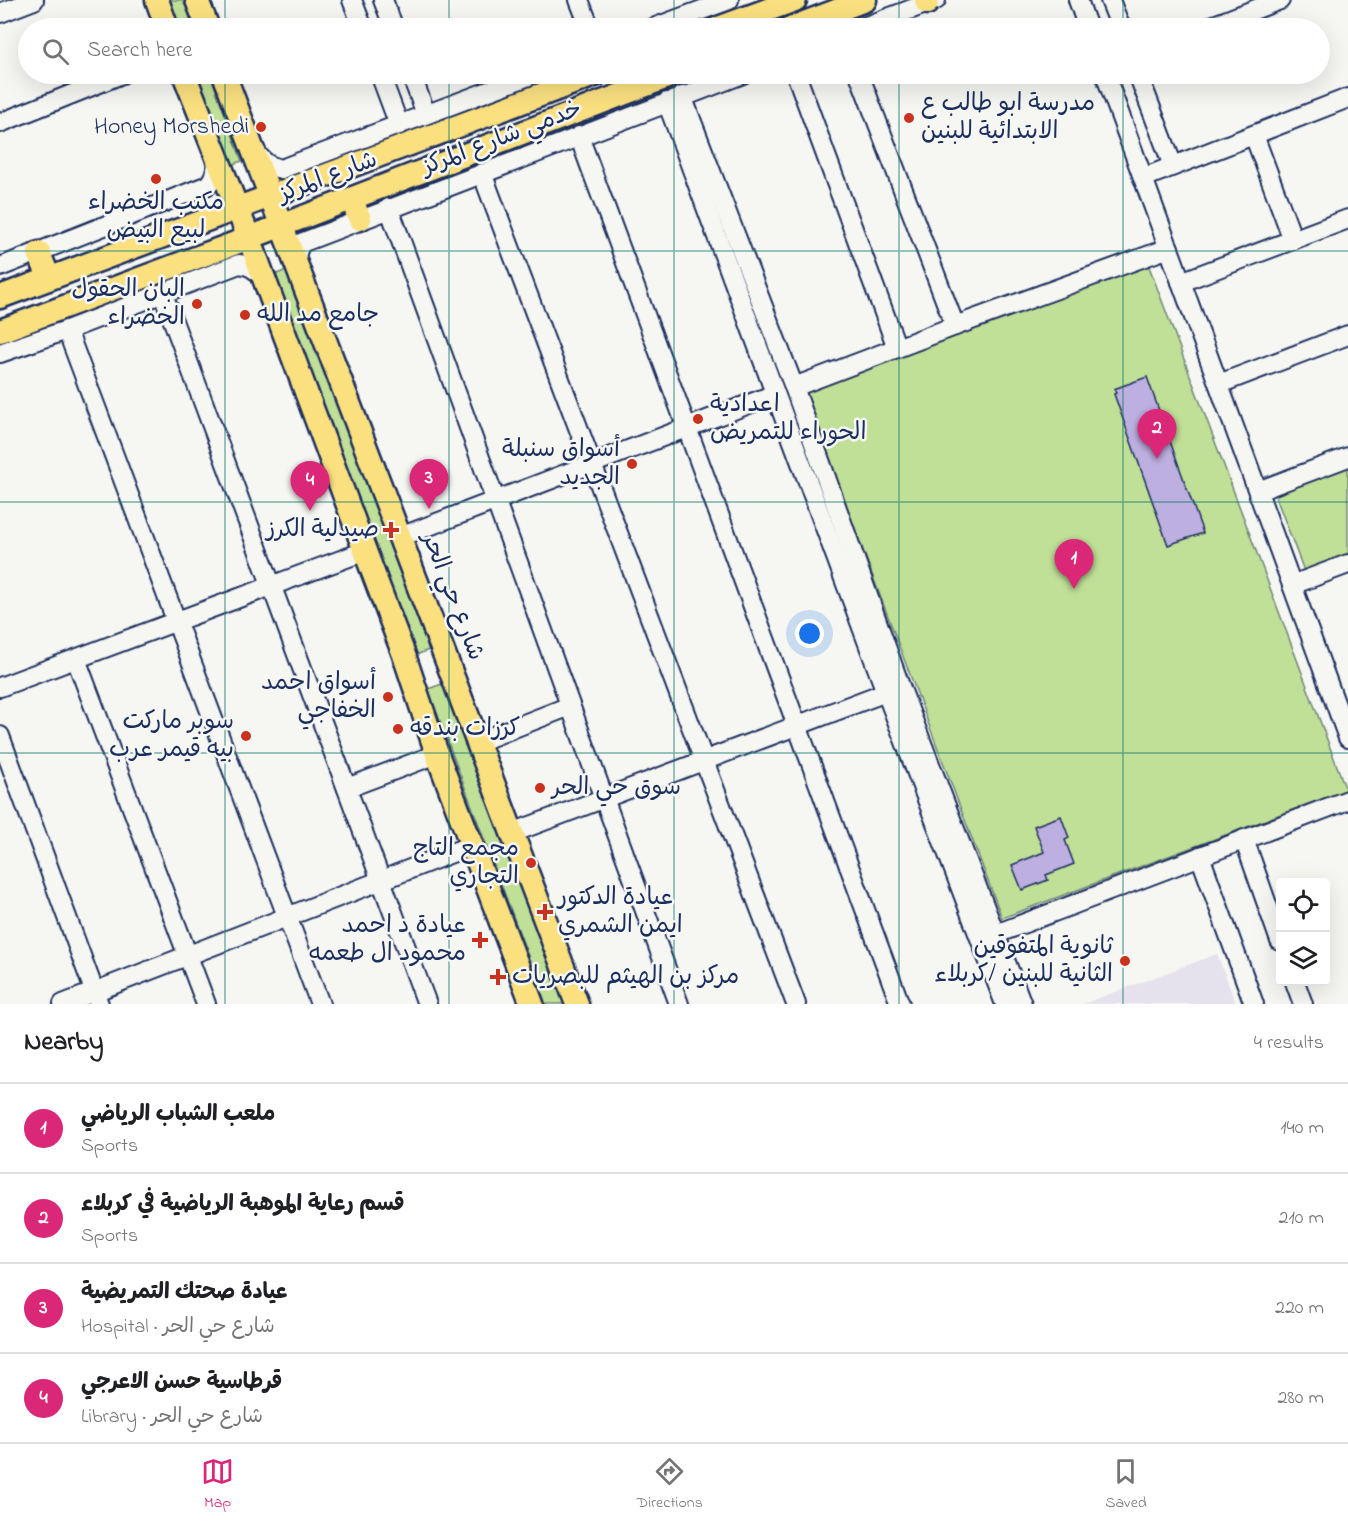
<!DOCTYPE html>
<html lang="en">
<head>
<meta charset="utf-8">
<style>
  :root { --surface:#fff; --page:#f6f6f6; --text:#202124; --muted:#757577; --line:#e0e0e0; --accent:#db2777 }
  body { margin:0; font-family:"Indie Flower","Playpen Sans Arabic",sans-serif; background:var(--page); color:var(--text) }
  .controls { position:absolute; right:18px; bottom:18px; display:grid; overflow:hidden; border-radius:6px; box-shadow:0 6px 24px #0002 }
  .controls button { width:54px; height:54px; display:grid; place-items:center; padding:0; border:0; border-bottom:2px solid var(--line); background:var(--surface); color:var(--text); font:30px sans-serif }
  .you { position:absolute; left:810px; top:634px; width:21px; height:21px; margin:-15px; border:4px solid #fff; border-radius:50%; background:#1a73e8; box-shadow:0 0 0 9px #1a73e833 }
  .badge { display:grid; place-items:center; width:39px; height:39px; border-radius:50%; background:var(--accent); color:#fff; font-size:20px; font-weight:700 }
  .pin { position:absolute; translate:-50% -50px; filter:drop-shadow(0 2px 3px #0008) }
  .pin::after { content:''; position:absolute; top:32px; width:21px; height:18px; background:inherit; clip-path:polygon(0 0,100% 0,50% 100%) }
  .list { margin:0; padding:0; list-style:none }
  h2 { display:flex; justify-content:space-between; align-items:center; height:78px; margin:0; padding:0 24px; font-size:26px }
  h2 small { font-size:20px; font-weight:400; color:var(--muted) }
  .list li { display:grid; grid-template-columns:39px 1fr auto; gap:18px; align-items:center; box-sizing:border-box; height:90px; padding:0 24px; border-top:2px solid var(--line) }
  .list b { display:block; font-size:22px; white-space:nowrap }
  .list p { margin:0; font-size:20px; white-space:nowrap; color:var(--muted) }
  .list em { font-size:20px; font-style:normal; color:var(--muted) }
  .icon { flex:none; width:33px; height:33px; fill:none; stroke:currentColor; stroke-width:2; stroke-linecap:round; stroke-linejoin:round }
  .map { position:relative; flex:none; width:1348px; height:1004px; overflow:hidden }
  .search { position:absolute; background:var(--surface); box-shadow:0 6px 24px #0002; left:18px; right:18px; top:18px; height:66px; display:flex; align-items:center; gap:15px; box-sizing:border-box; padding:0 21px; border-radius:33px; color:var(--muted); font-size:22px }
  .sheet { height:438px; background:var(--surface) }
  nav { display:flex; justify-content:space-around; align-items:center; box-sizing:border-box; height:84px; border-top:2px solid var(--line); background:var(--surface); font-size:16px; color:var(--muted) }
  nav a { display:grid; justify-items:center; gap:3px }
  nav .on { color:var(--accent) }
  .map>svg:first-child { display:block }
</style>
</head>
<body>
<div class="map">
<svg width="1348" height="1004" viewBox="0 0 1348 1004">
  <rect width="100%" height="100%" fill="#f6f6f2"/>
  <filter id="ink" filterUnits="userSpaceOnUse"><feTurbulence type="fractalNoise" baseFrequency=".0167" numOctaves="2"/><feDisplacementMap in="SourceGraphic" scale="12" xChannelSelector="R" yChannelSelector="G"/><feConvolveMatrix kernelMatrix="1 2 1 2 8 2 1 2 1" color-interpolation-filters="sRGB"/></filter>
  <g filter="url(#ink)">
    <path fill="#e5e1ed" d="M1217,954L1236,1004H1083Z"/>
    <g fill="#c0df97" stroke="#6e877a" stroke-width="1.5">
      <path d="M166,0H183L194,28H177Z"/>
      <path d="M193,74H210L242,161L227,166Z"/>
      <path d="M1147,261L1346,790L1002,918L802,389Z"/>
      <path d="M289,269L429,650L416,655L272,276Z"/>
      <path d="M1348,464V554L1304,571L1274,492Z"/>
      <path d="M442,684L564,1004H546L428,689Z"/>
    </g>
    <g fill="#bdafe0" stroke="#1b2f5e" stroke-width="1.5">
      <path d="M1147,377L1203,533L1168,545L1114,394L1116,393L1114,389Z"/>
      <path d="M1061,816L1069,838L1065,840L1074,864L1046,875L1048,880L1022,890L1012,865L1044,852L1034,826Z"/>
    </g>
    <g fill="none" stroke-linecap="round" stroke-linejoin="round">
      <defs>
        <g id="minor">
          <path d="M352,0L363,28"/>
          <path d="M383,0L394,28"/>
          <path d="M579,0L590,28"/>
          <path d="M1078,0L1088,28"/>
          <path d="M1110,0L1121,28"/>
          <path d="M0,13L34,0"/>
          <path d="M653,28L729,0"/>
          <path d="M861,28L936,0"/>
          <path d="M1206,28L1280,0"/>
          <path d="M380,74L399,125"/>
          <path d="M411,74L426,114"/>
          <path d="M796,74L897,348"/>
          <path d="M859,74L955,326"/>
          <path d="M1105,74L1348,738"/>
          <path d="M1138,74L1173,166"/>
          <path d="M682,96L794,387L900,686L1022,1004"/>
          <path d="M667,102L886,692L1005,1004"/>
          <path d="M0,123L122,74"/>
          <path d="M1254,135L1293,240"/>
          <path d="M579,136L900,1004"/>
          <path d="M255,150C261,161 268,166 281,169L534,74"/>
          <path d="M482,173L796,1004"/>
          <path d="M1143,178L1348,98"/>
          <path d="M389,208L679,1004"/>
          <path d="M297,266C295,257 297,250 301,243L743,74"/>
          <path d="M0,267L208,185C216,175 218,167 216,155"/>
          <path d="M1181,282L1348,219"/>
          <path d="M163,294L427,1004"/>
          <path d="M67,330L320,1004"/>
          <path d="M0,353L67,330L239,264C251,265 256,270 264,279"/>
          <path d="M1219,384L1348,335"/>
          <path d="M794,387L955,326L1169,248"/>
          <path d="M1258,491L1348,457"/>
          <path d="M400,537L775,394"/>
          <path d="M1292,585L1348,564"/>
          <path d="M76,659L206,1004"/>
          <path d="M0,687L365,551"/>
          <path d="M0,736L99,1004"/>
          <path d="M478,742L570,706"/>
          <path d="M347,788L437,754"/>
          <path d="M512,833L886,692"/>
          <path d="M1244,839L1280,941"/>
          <path d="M1200,856L1254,1004"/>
          <path d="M996,934L1348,800"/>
          <path d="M1295,982L1303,1004"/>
          <path d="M63,1004L472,845"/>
        </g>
        <g id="major">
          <path d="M157,0L167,28"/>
          <path d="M197,0L208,28"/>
          <path d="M926,0L927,3"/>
          <path d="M718,28L795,0"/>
          <path d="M791,28L865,0"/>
          <path d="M184,74L249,238L365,551L404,655L437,754L532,1004"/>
          <path d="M224,74L577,1004"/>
          <path d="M351,199L360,219"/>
          <path d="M39,253L49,278"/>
          <path d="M0,297L597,74"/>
          <path d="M0,331L249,238L675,74"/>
        </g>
      </defs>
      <use href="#minor" stroke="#1b2f5e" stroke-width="22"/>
      <use href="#major" stroke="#1b2f5e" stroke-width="27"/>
      <use href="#minor" stroke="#f6f6f2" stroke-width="18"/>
      <use href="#major" stroke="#fbe080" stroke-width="22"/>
    </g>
  </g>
  <path fill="none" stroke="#0f766e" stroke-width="1.5" stroke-opacity="0.55" d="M225,0V28M449,0V28M674,0V28M899,0V28M1123,0V28M225,74V1004M449,74V1004M674,74V1004M899,74V1004M1123,74V1004M0,251H1348M0,502H1348M0,753H1348"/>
  <g fill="#c8321e" stroke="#f6f6f2" stroke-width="2">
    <circle cx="909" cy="118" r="6"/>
    <circle cx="261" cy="127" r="6"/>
    <circle cx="156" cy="179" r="6"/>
    <circle cx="197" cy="304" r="6"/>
    <circle cx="245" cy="315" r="6"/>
    <circle cx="698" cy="419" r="6"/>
    <circle cx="632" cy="464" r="6"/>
    <path d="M388 521h6v6h6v6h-6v6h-6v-6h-6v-6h6z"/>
    <circle cx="388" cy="697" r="6"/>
    <circle cx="398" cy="729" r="6"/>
    <circle cx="246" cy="736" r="6"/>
    <circle cx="540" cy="788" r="6"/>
    <circle cx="531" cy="863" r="6"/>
    <path d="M542 903h6v6h6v6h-6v6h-6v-6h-6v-6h6z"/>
    <path d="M477 931h6v6h6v6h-6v6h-6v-6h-6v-6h6z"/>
    <circle cx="1125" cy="961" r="6"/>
    <path d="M495 968h6v6h6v6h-6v6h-6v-6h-6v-6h6z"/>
  </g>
  <g text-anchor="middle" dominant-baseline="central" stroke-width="5" stroke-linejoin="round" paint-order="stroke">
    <g font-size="24" fill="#1b2f5e" stroke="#f6f6f2" text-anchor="end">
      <text x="921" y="104" text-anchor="start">مدرسة ابو طالب ع<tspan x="921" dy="28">الابتدائية للبنين</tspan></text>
      <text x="249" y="127">Honey Morshedi</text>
      <text x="156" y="203" text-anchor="middle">مكتب الخضراء<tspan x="156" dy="28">لبيع البيض</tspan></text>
      <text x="185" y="290">البان الحقول<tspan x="185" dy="28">الخضراء</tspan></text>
      <text x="257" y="315" text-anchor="start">جامع مد الله</text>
      <text x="710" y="405" text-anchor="start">اعدادية<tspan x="710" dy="28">الحوراء للتمريض</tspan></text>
      <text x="620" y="450">أسواق سنبلة<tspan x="620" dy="28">الجديد</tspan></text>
      <text x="379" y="530">صيدلية الكرز</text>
      <text x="376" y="683">أسواق احمد<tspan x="376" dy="28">الخفاجي</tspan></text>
      <text x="234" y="722">سوبر ماركت<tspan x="234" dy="28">بيه قيمر عرب</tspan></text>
      <text x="410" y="729" text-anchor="start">كرزات بندقه</text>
      <text x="552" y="788" text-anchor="start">سوق حي الحر</text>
      <text x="519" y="849">مجمع التاج<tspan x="519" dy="28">التجاري</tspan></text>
      <text x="558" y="898" text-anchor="start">عيادة الدكتور<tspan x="558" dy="28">ايمن الشمري</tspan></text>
      <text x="466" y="926">عيادة د احمد<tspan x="466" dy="28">محمود ال طعمه</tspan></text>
      <text x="1113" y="947">ثانوية المتفوقين<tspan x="1113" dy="28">الثانية للبنين /كربلاء</tspan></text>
      <text x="512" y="977" text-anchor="start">مركز بن الهيثم للبصريات</text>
    </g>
    <g font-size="24" fill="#1b2f5e" stroke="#f6f6f2">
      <text transform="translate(502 139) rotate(-21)">خدمي شارع المركز</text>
      <text transform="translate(328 178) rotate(-21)">شارع المركز</text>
      <text transform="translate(452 597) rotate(69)">شارع حي الحر</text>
    </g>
  </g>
</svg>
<div class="controls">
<button><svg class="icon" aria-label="locate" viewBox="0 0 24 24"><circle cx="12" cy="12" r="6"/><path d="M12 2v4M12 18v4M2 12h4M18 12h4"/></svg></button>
<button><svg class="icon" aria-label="layers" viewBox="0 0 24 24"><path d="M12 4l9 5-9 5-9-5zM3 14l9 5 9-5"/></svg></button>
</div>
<div class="you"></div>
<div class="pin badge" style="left:1074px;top:589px">1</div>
<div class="pin badge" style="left:1157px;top:459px">2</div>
<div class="pin badge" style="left:429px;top:509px">3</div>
<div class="pin badge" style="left:310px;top:511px">4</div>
<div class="search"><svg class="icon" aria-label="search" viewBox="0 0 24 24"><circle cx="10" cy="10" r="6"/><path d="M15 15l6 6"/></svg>Search here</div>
</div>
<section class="sheet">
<h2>Nearby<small>4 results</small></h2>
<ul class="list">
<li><span class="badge">1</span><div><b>ملعب الشباب الرياضي</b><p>Sports</p></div><em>140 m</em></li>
<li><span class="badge">2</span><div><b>قسم رعاية الموهبة الرياضية في كربلاء</b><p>Sports</p></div><em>210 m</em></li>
<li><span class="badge">3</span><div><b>عيادة صحتك التمريضية</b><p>Hospital · شارع حي الحر</p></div><em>220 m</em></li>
<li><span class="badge">4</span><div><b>قرطاسية حسن الاعرجي</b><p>Library · شارع حي الحر</p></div><em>280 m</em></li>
</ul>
</section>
<nav>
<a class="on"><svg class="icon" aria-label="map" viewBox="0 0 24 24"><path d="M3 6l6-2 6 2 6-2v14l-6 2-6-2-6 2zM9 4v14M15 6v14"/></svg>Map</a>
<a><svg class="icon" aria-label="directions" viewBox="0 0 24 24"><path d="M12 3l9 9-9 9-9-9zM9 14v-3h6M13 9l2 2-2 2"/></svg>Directions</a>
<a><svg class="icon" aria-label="saved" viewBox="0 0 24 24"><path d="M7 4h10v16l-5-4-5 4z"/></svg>Saved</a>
</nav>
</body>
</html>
